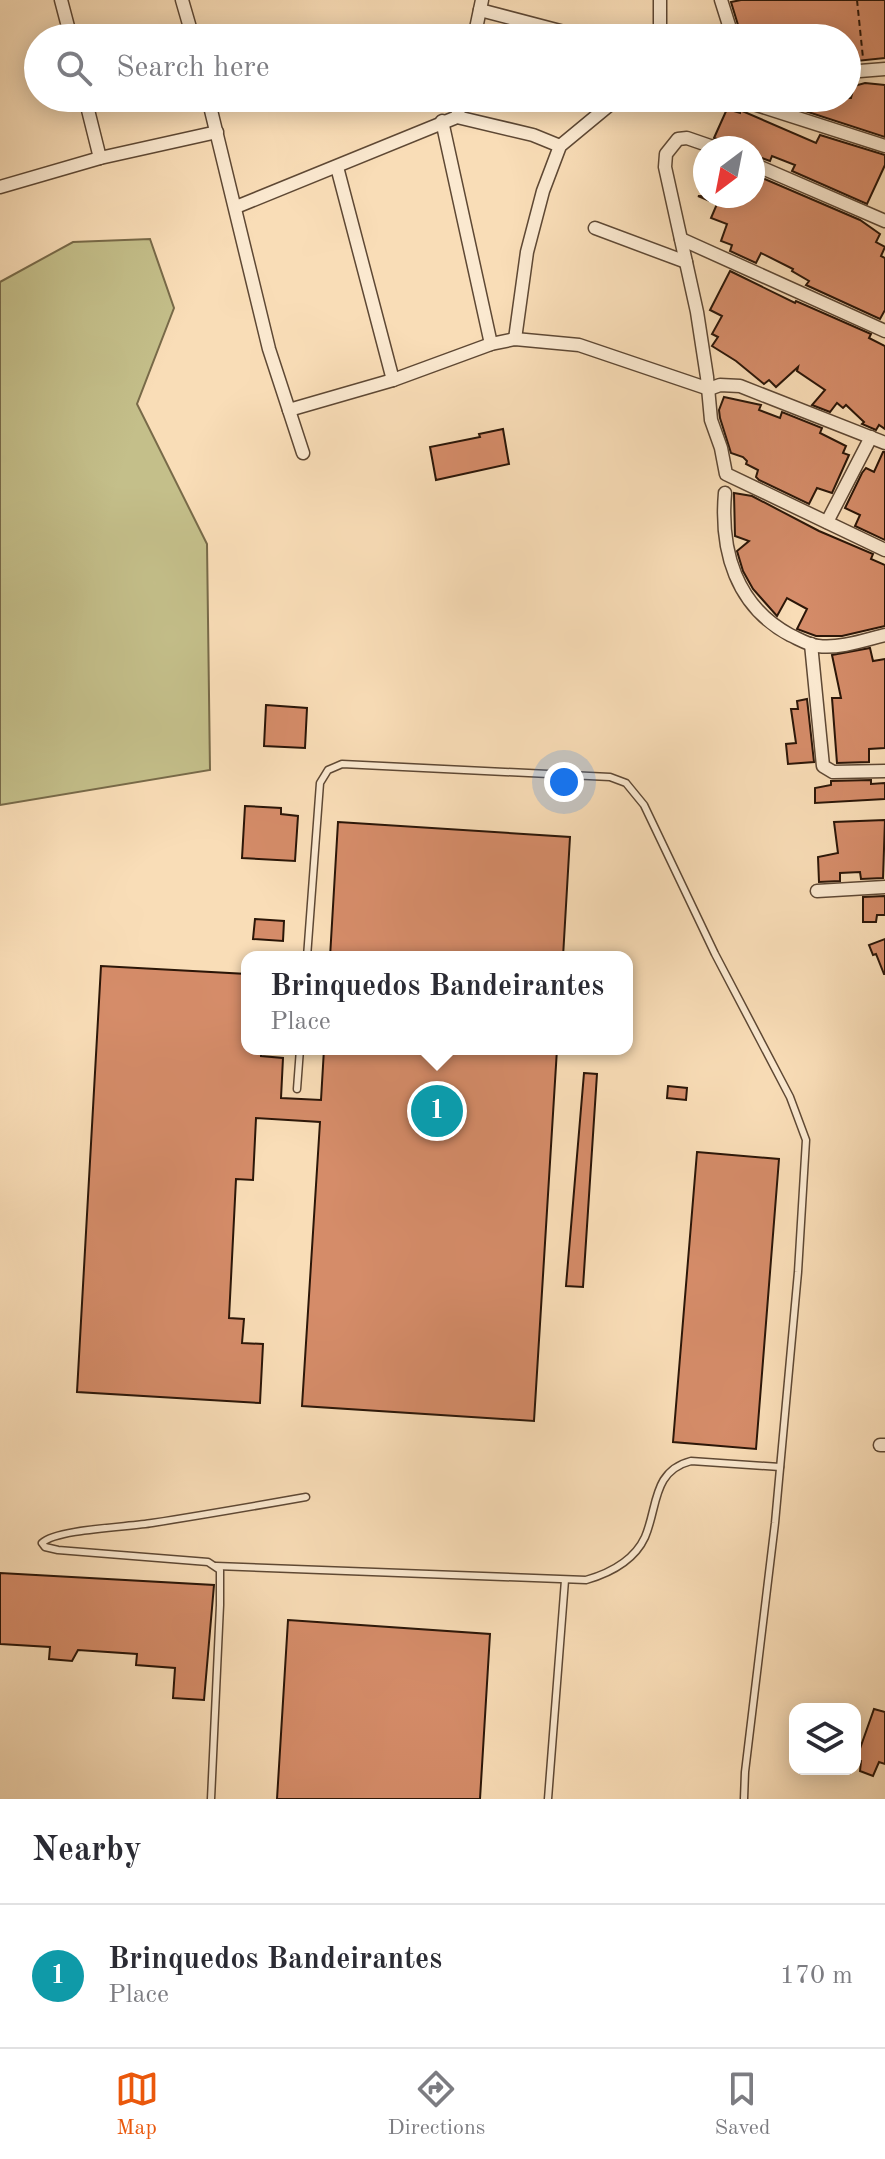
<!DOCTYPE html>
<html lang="en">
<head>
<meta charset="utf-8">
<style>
  :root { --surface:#fff; --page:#f2f2f3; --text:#2b2b33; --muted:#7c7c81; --line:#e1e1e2; --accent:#ea580c }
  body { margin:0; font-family:"Old Standard TT",serif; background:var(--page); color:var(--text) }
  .controls { position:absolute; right:24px; bottom:24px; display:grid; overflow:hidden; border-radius:16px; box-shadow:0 4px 20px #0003 }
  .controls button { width:72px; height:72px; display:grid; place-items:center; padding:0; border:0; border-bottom:2px solid var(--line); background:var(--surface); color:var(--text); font:40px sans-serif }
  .compass { position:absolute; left:693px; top:136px; width:72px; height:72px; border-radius:50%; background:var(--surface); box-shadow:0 4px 20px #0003; rotate:212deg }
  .you { position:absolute; left:564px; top:782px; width:28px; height:28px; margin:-20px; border:6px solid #fff; border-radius:50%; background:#1a73e8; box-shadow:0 0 0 12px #1a73e833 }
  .badge { display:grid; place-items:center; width:52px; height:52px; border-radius:50%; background:var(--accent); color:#fff; font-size:26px; font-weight:700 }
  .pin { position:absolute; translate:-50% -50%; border:4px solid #fff; box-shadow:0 2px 8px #0006 }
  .popup { position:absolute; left:241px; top:951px; width:392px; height:104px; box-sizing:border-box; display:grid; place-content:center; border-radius:16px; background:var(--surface); filter:drop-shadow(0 2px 6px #0005); font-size:26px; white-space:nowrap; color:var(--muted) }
  .popup b { font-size:30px; color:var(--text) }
  .popup::after { content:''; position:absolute; left:50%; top:100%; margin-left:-16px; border:16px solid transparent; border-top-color:var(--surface) }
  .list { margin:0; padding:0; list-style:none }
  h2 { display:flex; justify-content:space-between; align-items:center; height:104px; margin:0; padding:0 32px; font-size:34px }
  h2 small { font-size:26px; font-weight:400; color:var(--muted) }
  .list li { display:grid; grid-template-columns:52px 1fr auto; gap:24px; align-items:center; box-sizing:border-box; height:144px; padding:0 32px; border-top:2px solid var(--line) }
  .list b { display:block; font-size:30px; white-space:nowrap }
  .list p { margin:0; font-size:26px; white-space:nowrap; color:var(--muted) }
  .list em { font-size:26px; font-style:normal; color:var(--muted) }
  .icon { flex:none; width:44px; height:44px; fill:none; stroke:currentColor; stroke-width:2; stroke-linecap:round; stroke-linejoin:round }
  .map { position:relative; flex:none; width:885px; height:1799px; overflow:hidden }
  .search { position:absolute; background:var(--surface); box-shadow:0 4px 20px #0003; left:24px; right:24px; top:24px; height:88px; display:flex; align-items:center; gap:20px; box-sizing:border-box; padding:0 28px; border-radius:44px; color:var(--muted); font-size:30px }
  .sheet { height:248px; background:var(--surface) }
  nav { display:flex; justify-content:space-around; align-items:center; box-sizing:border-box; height:112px; border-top:2px solid var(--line); background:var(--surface); font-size:22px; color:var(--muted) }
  nav a { display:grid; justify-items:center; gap:4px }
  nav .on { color:var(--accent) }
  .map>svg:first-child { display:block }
</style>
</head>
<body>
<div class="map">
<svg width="885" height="1799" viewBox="0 0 885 1799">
  <rect width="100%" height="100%" fill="#f9ddb7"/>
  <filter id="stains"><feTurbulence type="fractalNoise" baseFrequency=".0025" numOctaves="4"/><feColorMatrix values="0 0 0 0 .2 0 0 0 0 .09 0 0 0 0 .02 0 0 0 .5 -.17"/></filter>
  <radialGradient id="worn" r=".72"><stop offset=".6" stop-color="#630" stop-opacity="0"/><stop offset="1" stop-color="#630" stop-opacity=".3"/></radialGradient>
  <path fill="#c4bf8a" stroke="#786a49" stroke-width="2" d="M150,239L174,308L137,404L207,544L210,770L0,805V282L73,242Z"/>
  <g fill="#d58c69" stroke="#2b1608" stroke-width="2">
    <path d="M741,0H885V58L847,62V38H742L731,2Z"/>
    <path d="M865,83L885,85V137L765,98H851L854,86Z"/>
    <path d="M727,109L740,113V110L816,143L820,135L885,155V165L867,204L792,171L795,165L772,156L770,161L753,155V148H734L736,145L714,138Z"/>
    <path d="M753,174L860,220L880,234L876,242L885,247L881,256L885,258V310L880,319L806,285L809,281L792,271L793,269L761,253L756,263L730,251L732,245L721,241L727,224L711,218L717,204L698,196H753Z"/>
    <path d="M730,271L795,303L796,301L871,334L869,338L885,346V429L879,425L876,430L862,424L864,422L846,405L843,408L837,403L830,412L812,405L825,390L797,371L798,367L776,387L769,380L764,384L736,361L712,346L718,337L712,334L722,316L710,310Z"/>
    <path d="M724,397L761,405L759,410L780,418L782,412L822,428L820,433L846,446L843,453L849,455L832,493L817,488L809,504L759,480L756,477L758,470L746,464L747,461L743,457L731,453L720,418L719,410Z"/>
    <path d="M503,429L509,464L436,480L430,447L480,437L479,434Z"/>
    <path d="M883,452H885V540L855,526L860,515L845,508L862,473L866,468L874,472Z"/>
    <path d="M734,493L752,496L819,531L873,554L871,559L885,565V626L842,636H816L797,629L807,609L787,598L777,616L753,589L743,571L737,551L749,541L735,536Z"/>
    <path d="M870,648L873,661L885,659V748L869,749V762L837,763L832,698H841L832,655Z"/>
    <path d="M807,699L814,762L788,764L786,744L796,743L791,709H798L797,701Z"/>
    <path d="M266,705L307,708L305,748L264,746Z"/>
    <path d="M871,780V784L885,783V799L815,803V788L831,785V781Z"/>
    <path d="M245,806L281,808V814L298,816L295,861L242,858Z"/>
    <path d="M885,820L883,878L861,879L860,872L840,873V881L819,882L818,857L838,853L834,822Z"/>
    <path d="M338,822L570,837L563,957H330Z"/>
    <path d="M885,896V915H877L876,922H863V897Z"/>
    <path d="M255,919L284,921L283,941L253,939Z"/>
    <path d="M885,939V974H884L876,954L873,955L869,945Z"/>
    <path d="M101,966L247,974V1049H261V1056L283,1058L281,1098L321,1100L324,1049H557L534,1421L302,1406L320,1122L256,1118L253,1180L236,1179L229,1318L244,1319L242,1343L263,1344L260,1403L77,1392Z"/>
    <path d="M584,1073L597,1074L583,1287L566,1286Z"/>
    <path d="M668,1086L687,1088L686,1100L667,1098Z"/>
    <path d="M697,1152L779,1159L756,1449L673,1442Z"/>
    <path d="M0,1573L214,1585L204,1700L173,1698L175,1668L136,1665L137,1654L78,1650L72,1661L49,1659L50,1647L0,1644Z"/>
    <path d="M288,1620L490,1634L480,1799H277Z"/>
    <path d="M874,1709L885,1712V1764L879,1762L873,1776L860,1771L861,1761L856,1760Z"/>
  </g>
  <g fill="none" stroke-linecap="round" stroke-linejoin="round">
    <defs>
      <g id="service">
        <path d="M307,957L320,783L328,770L342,764L610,777L626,783L644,805L715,954L790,1097L806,1140L798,1272L775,1523L745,1772L744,1799"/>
        <path d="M297,1089L300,1049"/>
        <path d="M216,1566L586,1580C610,1573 634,1561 645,1537C658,1507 652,1471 691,1461L780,1467"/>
        <path d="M211,1799L220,1605V1570L208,1562L58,1550L45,1547L42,1543C56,1529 129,1527 152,1523C203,1515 255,1506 306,1497"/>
        <path d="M548,1799L565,1580"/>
      </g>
      <g id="minor">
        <path d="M61,0L71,38"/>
        <path d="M182,0L193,38"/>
        <path d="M660,0V38"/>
        <path d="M721,0L733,38"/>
        <path d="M480,10L587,38"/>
        <path d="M474,38L482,0"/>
        <path d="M847,72L885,69"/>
        <path d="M85,98L100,158"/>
        <path d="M208,98L269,349L303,453"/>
        <path d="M735,98L885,146"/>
        <path d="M457,117L462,98"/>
        <path d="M442,121L491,344"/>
        <path d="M716,148L687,138L678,139L666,154L665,167L697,312L707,377L711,420L721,448L726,474L885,550"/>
        <path d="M753,164L885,221"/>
        <path d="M337,167L393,380"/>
        <path d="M0,187L100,158L217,132"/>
        <path d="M236,207L457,117L533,135L560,146"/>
        <path d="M595,228L686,262"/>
        <path d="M681,239L885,331"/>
        <path d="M515,339L527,252L543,191L560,146L618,98"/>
        <path d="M709,389L720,385L740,386L885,443"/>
        <path d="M289,410L393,380L491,344L515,339L579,345L709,389"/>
        <path d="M725,493C720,551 736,606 790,635C799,639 808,645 818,646C839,649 865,640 885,635"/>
        <path d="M827,522L871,437"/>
        <path d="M811,644L823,766L833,772L885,771"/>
        <path d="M817,891L885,887"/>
        <path d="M880,1445H885"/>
      </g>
    </defs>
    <use href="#service" stroke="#5e4834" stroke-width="9"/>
    <use href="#minor" stroke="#5e4834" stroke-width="15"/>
    <path stroke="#2b1608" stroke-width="2" stroke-dasharray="6 4" stroke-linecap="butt" d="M857,0L863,58"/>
    <use href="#service" stroke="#fbe9d0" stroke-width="6"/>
    <use href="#minor" stroke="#fbe9d0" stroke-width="12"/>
  </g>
  <rect width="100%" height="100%" filter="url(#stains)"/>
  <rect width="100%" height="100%" fill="url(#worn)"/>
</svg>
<div class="controls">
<button><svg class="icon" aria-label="layers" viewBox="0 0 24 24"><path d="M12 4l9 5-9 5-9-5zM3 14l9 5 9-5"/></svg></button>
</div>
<svg class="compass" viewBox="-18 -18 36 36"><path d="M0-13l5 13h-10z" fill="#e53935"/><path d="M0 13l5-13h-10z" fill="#7c7c81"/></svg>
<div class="you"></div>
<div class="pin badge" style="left:437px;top:1111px;background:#0f9aa8">1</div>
<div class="popup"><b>Brinquedos Bandeirantes</b>Place</div>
<div class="search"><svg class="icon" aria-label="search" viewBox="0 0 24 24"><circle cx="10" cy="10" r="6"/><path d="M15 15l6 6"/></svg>Search here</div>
</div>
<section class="sheet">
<h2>Nearby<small></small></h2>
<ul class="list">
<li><span class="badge" style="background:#0f9aa8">1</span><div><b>Brinquedos Bandeirantes</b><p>Place</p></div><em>170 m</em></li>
</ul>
</section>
<nav>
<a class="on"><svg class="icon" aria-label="map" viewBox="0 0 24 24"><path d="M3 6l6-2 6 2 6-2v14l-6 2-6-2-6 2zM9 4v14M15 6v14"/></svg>Map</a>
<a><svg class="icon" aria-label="directions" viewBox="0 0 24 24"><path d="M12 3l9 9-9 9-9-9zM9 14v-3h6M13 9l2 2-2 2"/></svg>Directions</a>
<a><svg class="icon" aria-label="saved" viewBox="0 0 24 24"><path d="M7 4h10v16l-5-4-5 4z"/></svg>Saved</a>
</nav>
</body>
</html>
